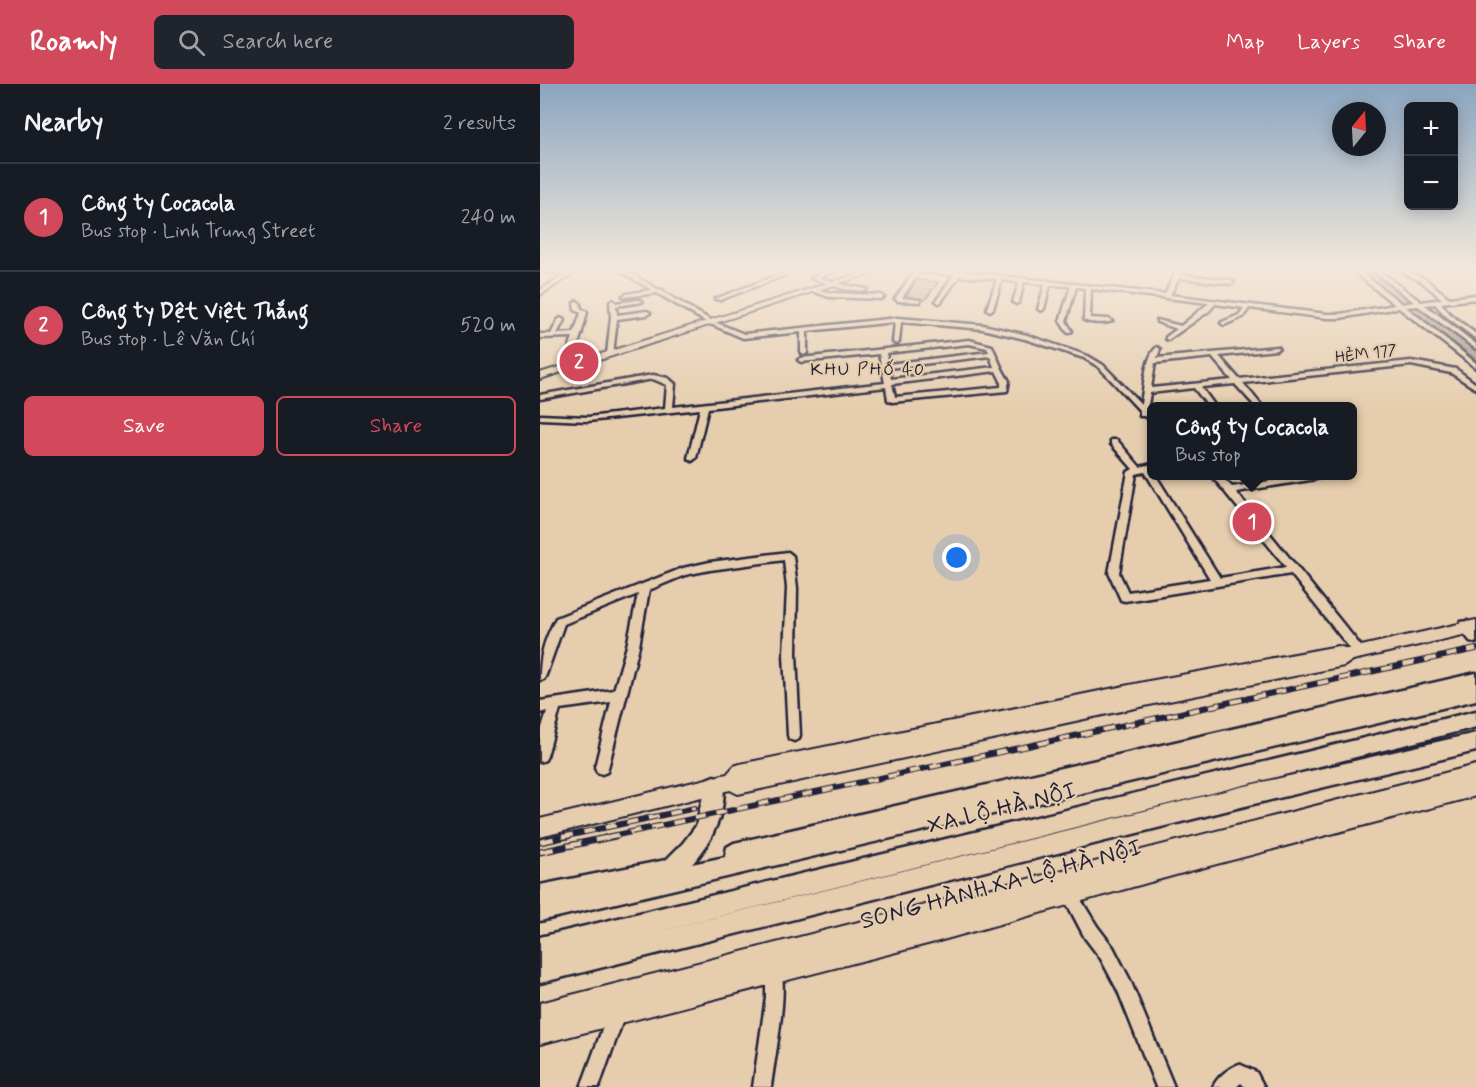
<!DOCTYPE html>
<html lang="en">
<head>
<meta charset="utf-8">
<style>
  :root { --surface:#171b24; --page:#20242c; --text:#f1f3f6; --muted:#9ea1a6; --line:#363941; --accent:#d1495b }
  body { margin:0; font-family:Mynerve,sans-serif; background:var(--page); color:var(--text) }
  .controls { position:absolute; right:18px; top:18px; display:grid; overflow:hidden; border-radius:9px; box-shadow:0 3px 15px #0003 }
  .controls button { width:54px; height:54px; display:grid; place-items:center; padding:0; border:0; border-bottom:2px solid var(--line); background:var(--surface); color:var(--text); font:30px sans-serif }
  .compass { position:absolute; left:792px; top:18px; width:54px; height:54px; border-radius:50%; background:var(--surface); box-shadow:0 3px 15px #0003; rotate:18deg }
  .you { position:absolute; left:417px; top:474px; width:21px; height:21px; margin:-15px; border:4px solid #fff; border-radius:50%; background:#1a73e8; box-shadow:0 0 0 9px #1a73e833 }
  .badge { display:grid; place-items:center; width:39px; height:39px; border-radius:50%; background:var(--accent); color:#fff; font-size:20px; font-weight:700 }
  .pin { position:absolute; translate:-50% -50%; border:3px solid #fff; box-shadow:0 2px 6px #0006 }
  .popup { position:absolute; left:607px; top:318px; width:210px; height:78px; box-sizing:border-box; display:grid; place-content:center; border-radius:9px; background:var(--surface); filter:drop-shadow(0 2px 4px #0005); font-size:20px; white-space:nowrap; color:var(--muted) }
  .popup b { font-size:22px; color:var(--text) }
  .popup::after { content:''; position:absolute; left:50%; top:100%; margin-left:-12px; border:12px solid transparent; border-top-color:var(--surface) }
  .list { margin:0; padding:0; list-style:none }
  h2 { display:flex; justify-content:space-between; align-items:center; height:78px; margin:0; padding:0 24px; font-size:26px }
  h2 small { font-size:20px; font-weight:400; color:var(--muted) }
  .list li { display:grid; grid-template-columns:39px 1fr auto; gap:18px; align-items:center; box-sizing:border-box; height:108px; padding:0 24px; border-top:2px solid var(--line) }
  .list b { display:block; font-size:22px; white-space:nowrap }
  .list p { margin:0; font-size:20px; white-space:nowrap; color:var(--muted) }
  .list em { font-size:20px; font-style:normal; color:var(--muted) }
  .actions { display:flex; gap:12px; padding:18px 24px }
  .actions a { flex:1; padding:14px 0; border:2px solid var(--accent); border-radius:9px; text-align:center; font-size:21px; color:var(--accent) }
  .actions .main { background:var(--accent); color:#fff }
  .icon { flex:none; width:33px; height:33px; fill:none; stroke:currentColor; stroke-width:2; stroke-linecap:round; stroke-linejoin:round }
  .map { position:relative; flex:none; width:936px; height:1003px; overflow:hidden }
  header { display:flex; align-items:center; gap:36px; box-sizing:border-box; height:84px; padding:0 30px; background:var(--accent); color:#fff }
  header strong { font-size:28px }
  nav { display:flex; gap:33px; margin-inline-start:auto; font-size:21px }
  .search { width:420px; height:54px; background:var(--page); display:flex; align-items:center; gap:15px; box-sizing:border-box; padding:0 21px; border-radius:9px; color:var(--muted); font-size:22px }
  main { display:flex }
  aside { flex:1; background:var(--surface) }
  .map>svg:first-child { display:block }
</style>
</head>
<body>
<header>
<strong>Roamly</strong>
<div class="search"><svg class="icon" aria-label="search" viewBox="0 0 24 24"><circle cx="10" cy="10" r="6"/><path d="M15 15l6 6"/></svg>Search here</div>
<nav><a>Map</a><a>Layers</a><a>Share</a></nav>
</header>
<main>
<aside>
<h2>Nearby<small>2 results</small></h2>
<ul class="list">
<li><span class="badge">1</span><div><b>Công ty Cocacola</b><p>Bus stop · Linh Trung Street</p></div><em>240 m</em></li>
<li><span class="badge">2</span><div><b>Công ty Dệt Việt Thắng</b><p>Bus stop · Lê Văn Chí</p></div><em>520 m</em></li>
</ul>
<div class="actions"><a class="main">Save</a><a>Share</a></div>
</aside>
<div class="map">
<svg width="936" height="1003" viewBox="0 0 936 1003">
  <rect width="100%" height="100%" fill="#e6cdae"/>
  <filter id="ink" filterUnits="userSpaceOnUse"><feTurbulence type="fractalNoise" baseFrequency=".0167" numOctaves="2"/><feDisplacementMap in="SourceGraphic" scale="12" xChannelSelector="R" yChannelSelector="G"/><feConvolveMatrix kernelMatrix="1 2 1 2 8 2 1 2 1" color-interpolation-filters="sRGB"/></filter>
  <g filter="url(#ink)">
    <path fill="#9d8f84" stroke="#6c6367" stroke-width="1.5" d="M818,185H827L936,266V275Z"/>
    <path fill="#b3a090" stroke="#22223b" stroke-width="1.5" d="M377,196L398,198L385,216L366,212Z"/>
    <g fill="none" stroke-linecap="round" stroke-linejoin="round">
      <defs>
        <g id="minor">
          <path d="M0,185L28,188L34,185H40L0,211V206L24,191L0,187Z"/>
          <path d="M77,185H83L119,206H123V208L172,237L204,250L358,234L443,241L487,251L548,272L563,281L601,320C604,305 605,272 617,263L620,265L617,274L738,263L739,264L736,266L679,272L699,295L871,277L916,285L936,300V305L911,289L871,281L703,299L722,322H715L695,300L661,303L675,322H668L654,304L610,309L607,327L612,331V338L604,332H600V327L559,283L544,274L485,255L443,245L361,238L359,258L356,260L353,258L355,238L267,247V269L264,271L261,269V248L203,254L168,239L117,209L84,213L83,212L86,210L112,206ZM672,273L692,296L611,304L615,279Z"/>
          <path d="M291,185H298L279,194L304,201L327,205L324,207L303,205L271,194Z"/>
          <path d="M361,185L418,187L625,210L636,187L622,185H642L640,191L691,196L694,198L691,200L639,194L630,211L787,230H800L855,221L811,185H817L862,220L874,218L831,185H837L881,218L902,215L881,197L865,190L864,189L867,187L885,195L909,214L936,211V215L901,219L910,230L936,250V255L906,232L895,220L885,221L936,260V265L878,222L866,223L936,279V284L859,224L800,234H787L709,224L703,233L684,241L681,239L682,238L699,231L704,224L675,220L669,227L628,256L626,255V253L637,245L617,238V236L641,242L669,219L551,205L550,234L569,235L572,237C566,240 550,239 544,236L545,204L536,203L526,237L532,247L529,249L527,248L520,237L531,202L510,201L504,225L501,227L498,225L505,200L484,198L479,218L476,220L473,218L479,198L462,196L453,225L450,227L447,225L457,195L419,192L401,218L399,219L396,217L414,191L379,188L362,214L380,216V218L358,217L355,215L374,188L363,187Z"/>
          <path d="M241,190L246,191L180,216L175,215Z"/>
          <path d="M274,204L290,209L341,211L344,213L341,215L289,213L272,207L271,206Z"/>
          <path d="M73,216L76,219L99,216L102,218L76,222L77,231L107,227L110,229L107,231L77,235L73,270L70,272L67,270L71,233L70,218Z"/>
          <path d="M37,217L40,219L41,225L47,228L41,251L30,284L26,286L22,284L33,253L0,254V250H11L18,236L21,234L24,236L17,250L34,249L41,229L35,226L34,219Z"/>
          <path d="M429,256L452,262L462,285L469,297L467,307L352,318L348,316L346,303L168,324L156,374L152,377L148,374L160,325L48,337L0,335V331L48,333L125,324L127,301L113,295L0,315V311L113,291L128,294L135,300L133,323L345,299L339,270L261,278L258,276L261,274ZM429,260L447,264L449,268L348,280L346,269ZM450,272L454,283L351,295L349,284ZM456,287L461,297V303L355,313L352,300Z"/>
          <path d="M571,356H577L600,383L612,380V392H616L680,494L746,483L672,392H681L692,403L762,392H780L779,394L776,395L696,408L824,566L826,569L824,572L820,574L816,572L751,490L585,517L581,516L569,489L588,388L593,385L571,360ZM605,388L670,495L588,508L579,489L596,390Z"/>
          <path d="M248,468L253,472L257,504L256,570L260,651L259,655L254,657L249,655L248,651L244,570L247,504L244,476L170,486L145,491L109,506L99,562L67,688L62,690L57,688L55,683L71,618L20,625L7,672L5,676L0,678V650L7,627L0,629V617L74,606L87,562L98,510L24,540L6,591L4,595L0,596C0,570 4,557 16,534L143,484L170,478Z"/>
          <path d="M530,803L535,806L557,842L573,863L590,896L634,1003H616L578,907L561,875L545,854L525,816L522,811L525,806Z"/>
          <path d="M234,881L240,883C249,904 234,977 231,1003H213L226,913V889L228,883Z"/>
          <path d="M76,921L82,924L85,930L59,1003H41L70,924Z"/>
          <path d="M699,980L716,988L724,1003H705L701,999L696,1003H673C677,993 689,984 699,980Z"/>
        </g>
        <g id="major">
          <path d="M334,185H344L0,295V289Z"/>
          <path d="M936,536V548L813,576L804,582L614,620L198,710L190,706L0,753V735L187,690L194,682L200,680L609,597L798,562L808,565Z"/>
          <path d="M936,681V712L650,787L399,857L0,960V919Z"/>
        </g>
        <g id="highway">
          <path d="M927,537L936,542V559L930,557L919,543L921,538Z"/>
          <path d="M936,589V616L0,837V801L126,776L143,759L156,742L167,695L174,692L181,695C191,720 170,762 152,780L185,773L187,763L194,759Z"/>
          <path d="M936,627V643L108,850L701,703L936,649V667L701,723L0,899V853Z"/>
        </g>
      </defs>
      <use href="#minor" stroke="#22223b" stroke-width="5"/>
      <use href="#major" stroke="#22223b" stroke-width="4"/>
      <use href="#highway" stroke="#22223b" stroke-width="5"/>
      <use href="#minor" fill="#e6cdae" fill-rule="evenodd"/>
      <use href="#major" fill="#e6cdae" fill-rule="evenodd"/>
      <use href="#highway" fill="#e6cdae" fill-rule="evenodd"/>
      <defs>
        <g id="rail-far1">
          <path d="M22,753L155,724"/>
          <path d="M68,753L936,565"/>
        </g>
        <g id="rail">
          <path d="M0,758L28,752"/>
          <path d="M0,768L75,752"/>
        </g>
      </defs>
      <use href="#rail-far1" stroke="#22223b" stroke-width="6"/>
      <use href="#rail" stroke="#22223b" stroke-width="7"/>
      <use href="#rail-far1" stroke="#e6cdae" stroke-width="4" stroke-dasharray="11" stroke-linecap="butt"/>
      <use href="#rail" stroke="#e6cdae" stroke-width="4.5" stroke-dasharray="14" stroke-linecap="butt"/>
    </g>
  </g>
  <linearGradient id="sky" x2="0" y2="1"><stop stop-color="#8aa5c0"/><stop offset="0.57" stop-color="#f4e8db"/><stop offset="1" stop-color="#f4e8db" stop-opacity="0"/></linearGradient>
  <rect width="936" height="325" fill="url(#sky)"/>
  <g text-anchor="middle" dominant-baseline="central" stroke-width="4.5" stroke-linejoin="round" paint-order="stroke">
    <g font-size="16" fill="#22223b" stroke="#e6cdae">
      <text transform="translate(826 270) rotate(-7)">HẺM 177</text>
    </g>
    <g font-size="18" letter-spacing="1.5" fill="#22223b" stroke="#e6cdae">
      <text x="328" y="286">KHU PHỐ 40</text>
    </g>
    <g font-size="24" fill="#22223b" stroke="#e6cdae">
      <text transform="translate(462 725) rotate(-14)">XA LỘ HÀ NỘI</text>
      <text transform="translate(461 801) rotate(-15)">SONG HÀNH XA LỘ HÀ NỘI</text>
    </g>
  </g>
</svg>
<div class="controls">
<button>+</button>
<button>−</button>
</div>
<svg class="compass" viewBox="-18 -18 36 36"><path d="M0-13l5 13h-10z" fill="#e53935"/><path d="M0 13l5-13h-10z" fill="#9ea1a6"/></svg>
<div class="you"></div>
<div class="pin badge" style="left:712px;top:438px">1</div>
<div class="popup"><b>Công ty Cocacola</b>Bus stop</div>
<div class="pin badge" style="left:39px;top:278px">2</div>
</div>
</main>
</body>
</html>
